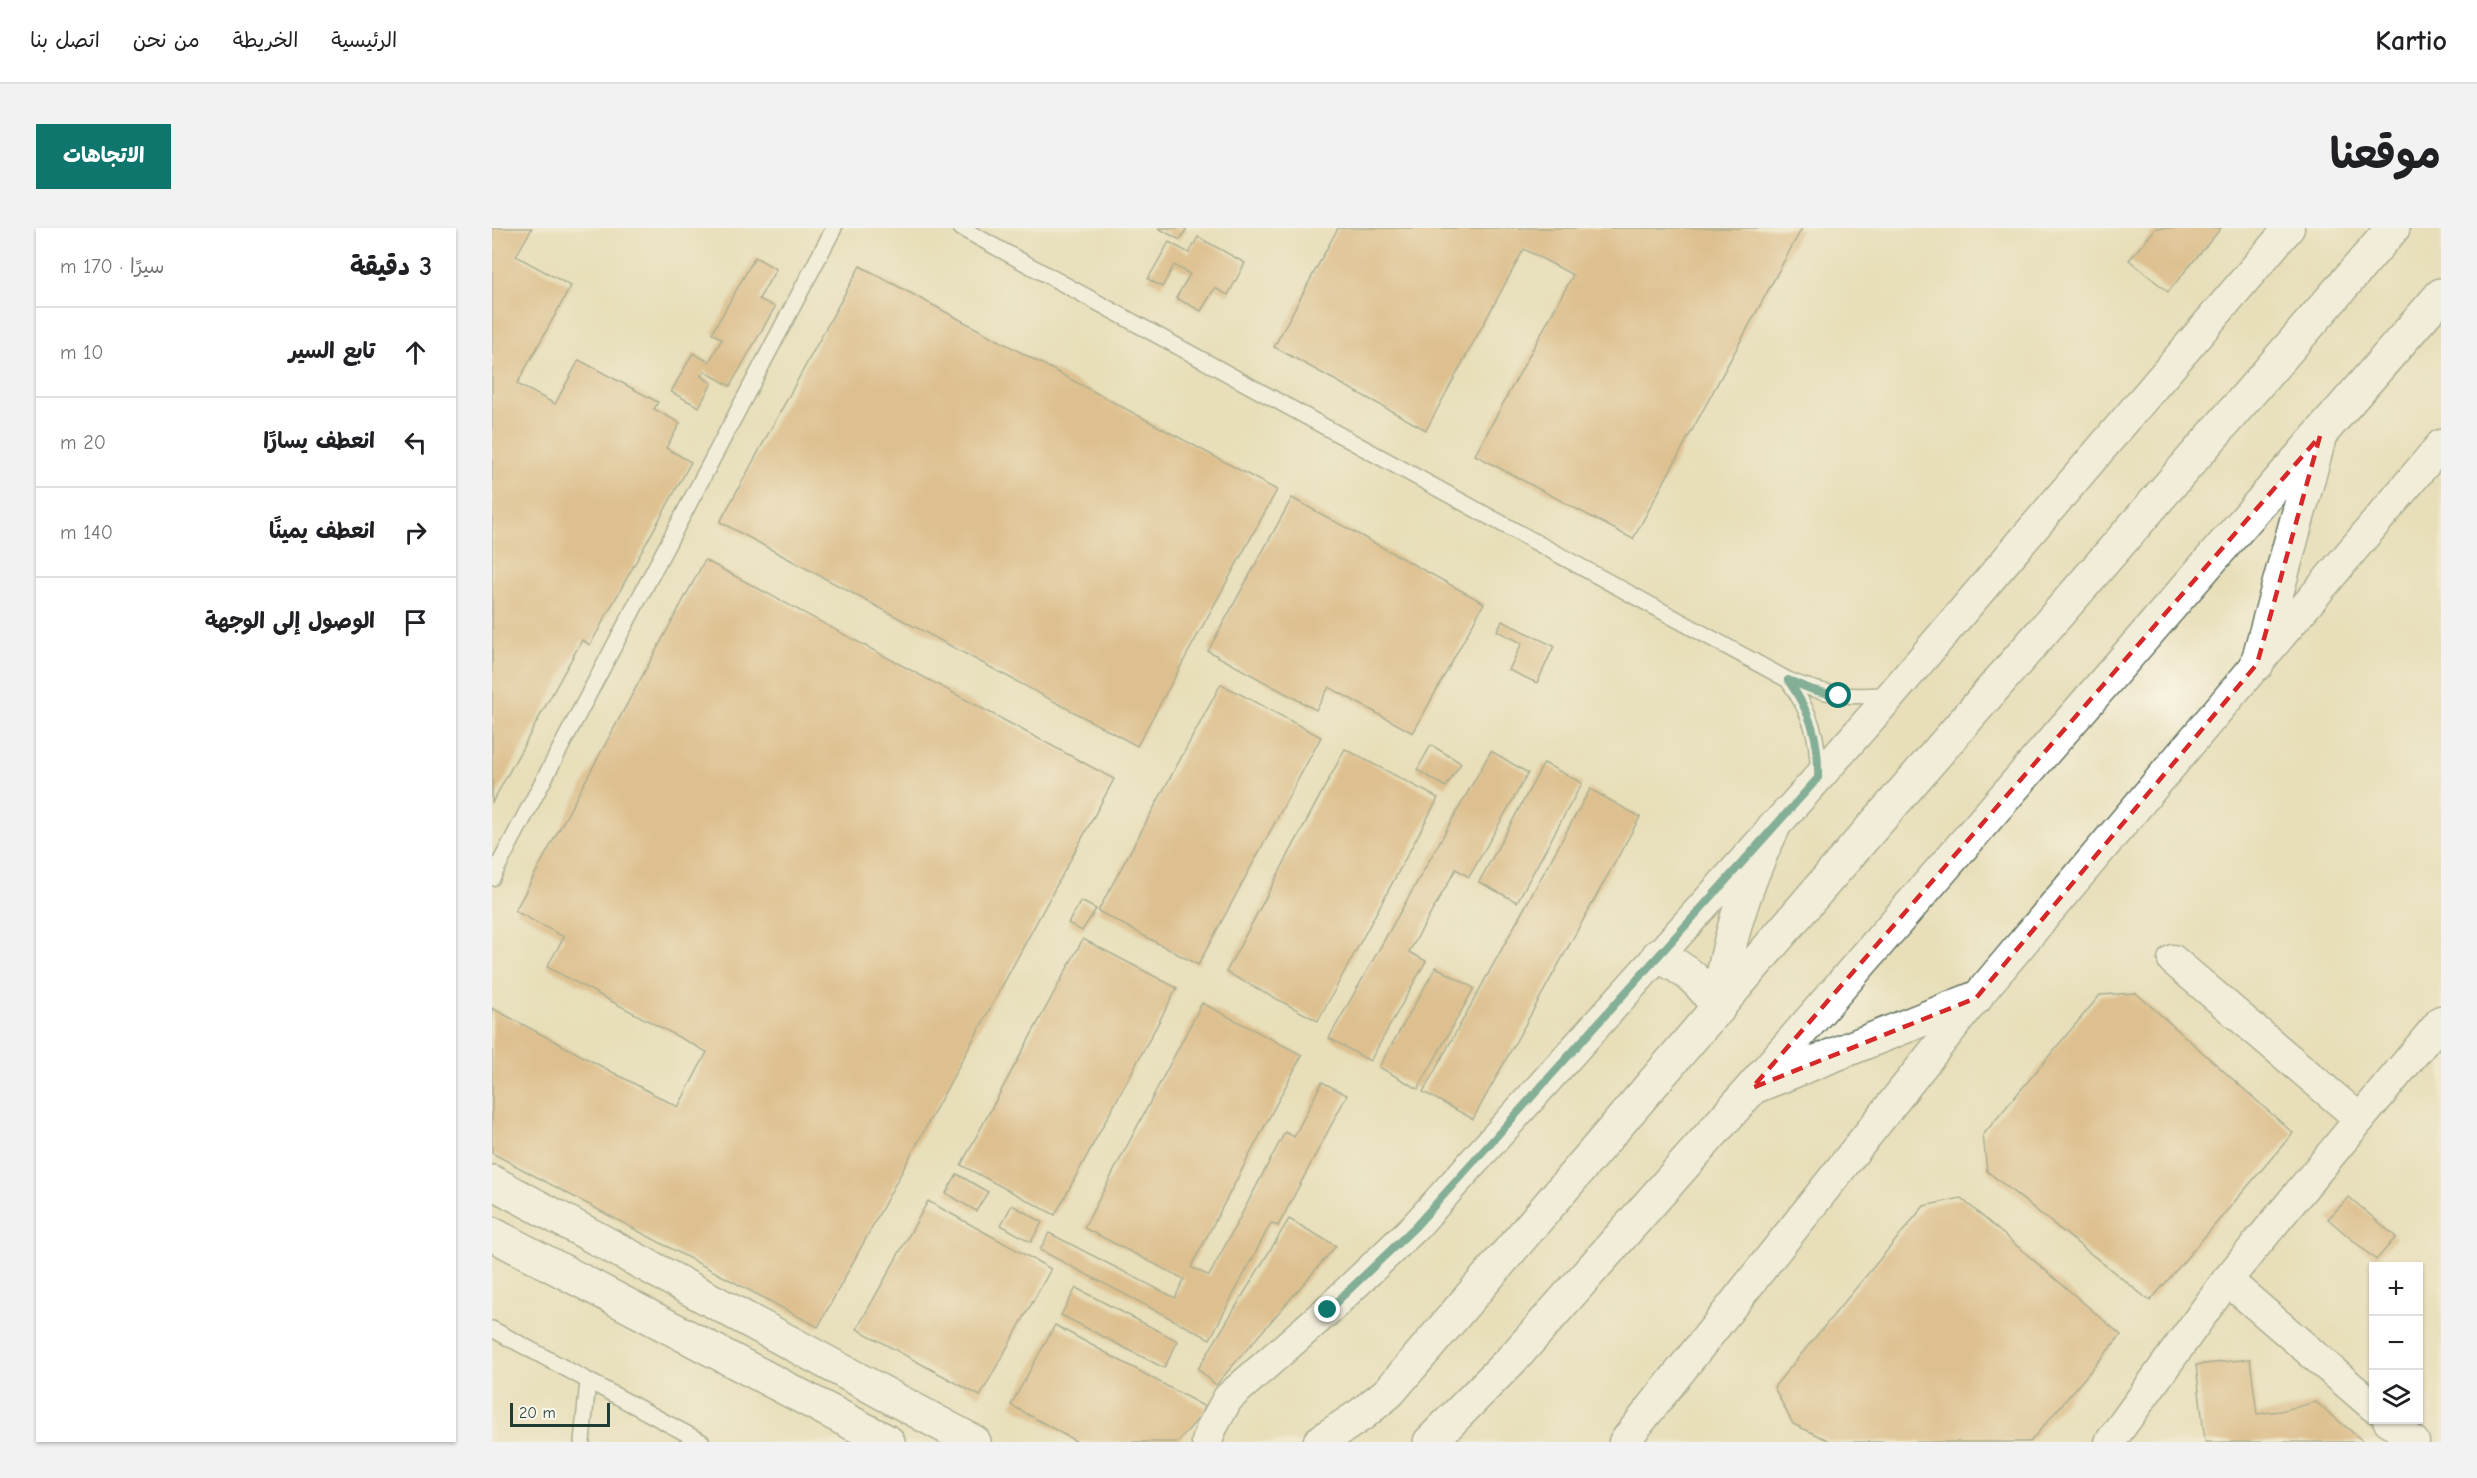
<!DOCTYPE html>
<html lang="ar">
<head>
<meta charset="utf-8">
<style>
  :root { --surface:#fff; --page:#f2f2f2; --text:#202124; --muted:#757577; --line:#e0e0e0; --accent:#0f766e }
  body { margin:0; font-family:"Comic Neue","Playpen Sans Arabic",sans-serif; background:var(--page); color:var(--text); direction:rtl }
  .controls { position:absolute; right:18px; bottom:18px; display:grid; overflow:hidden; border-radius:0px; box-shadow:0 2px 4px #0004 }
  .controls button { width:54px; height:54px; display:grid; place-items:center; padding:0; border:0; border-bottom:2px solid var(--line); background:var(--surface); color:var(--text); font:30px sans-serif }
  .scale { position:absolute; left:18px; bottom:15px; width:100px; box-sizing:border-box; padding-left:6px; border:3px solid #1f3d34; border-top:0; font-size:16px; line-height:21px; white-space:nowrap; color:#1f3d34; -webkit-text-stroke:4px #fbf7ec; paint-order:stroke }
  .stop { position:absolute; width:18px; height:18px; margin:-14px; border:4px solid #0f766e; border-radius:50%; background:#fff }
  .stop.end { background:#0f766e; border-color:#fff; box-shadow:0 2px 6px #0008 }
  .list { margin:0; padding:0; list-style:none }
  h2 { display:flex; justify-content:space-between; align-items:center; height:78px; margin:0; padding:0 24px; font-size:26px }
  h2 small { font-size:20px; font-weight:400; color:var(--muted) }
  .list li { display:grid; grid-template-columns:39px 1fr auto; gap:18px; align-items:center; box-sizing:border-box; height:90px; padding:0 24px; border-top:2px solid var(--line) }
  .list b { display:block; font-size:22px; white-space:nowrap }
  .list em { font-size:20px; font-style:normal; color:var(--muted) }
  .icon { flex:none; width:33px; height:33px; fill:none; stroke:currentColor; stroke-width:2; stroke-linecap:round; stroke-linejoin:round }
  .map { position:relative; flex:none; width:1949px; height:1214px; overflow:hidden; direction:ltr; border-radius:0px }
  header { display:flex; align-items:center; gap:36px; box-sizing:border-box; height:84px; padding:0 30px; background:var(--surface); border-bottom:2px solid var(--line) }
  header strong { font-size:28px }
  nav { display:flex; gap:33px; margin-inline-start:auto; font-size:21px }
  .intro { display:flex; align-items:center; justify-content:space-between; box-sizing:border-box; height:144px; padding:0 36px }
  h1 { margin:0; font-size:42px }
  .button { padding:15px 27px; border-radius:0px; background:var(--accent); color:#fff; font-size:21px; font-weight:700 }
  main { display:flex; gap:36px; padding:0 36px }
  aside { flex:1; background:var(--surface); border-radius:0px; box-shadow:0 2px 4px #0004 }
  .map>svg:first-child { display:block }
</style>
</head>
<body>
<header>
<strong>Kartio</strong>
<nav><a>الرئيسية</a><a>الخريطة</a><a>من نحن</a><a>اتصل بنا</a></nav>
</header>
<div class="intro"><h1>موقعنا</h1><a class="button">الاتجاهات</a></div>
<main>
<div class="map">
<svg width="1949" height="1214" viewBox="0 0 1949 1214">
  <rect width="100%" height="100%" fill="#fbf7ec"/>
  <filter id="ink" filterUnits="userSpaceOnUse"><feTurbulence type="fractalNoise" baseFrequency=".0167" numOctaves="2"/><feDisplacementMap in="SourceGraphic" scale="12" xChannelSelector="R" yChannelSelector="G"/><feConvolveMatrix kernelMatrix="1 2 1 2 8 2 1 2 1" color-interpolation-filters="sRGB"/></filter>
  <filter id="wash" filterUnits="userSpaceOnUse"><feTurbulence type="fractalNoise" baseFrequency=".008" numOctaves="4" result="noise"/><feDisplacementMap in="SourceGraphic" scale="24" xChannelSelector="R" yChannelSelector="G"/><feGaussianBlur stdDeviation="1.35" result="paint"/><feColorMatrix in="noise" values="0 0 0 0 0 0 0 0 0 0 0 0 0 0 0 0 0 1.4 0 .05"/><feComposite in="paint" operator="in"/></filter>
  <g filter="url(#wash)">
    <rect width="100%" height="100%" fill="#e8dfba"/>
    <g id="blocks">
      <g fill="#d29c5d">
        <path d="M0,0H40L24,28L79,58L25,156L63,176L87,132L166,174L162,181L188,195L174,220L199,234L98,417L90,412L0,575Z"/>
        <path d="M666,0H695L688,12Z"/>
        <path d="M846,0H1310L1141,311L983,227L1081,47L1032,21L934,202L782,119Z"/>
        <path d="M1664,0H1729L1676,64L1637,32Z"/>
        <path d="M706,9L753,35L736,67L723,60L709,83L684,70L698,46L682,37L670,59L656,51L677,14L697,25Z"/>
        <path d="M263,29L284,41L267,71L283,79L238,158L212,143L209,148L220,155L207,179L179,164L201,125L217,134L230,111L220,105Z"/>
        <path d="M368,38L785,262L645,518L228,294Z"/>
        <path d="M800,270L992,375L921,505L837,459L824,482L716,423Z"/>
        <path d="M213,332L622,551L326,1099L0,925V780L186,879L215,824L55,739L72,709L23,683Z"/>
        <path d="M1010,393L1062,418L1045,455L1017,442L1030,415L1005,403Z"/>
        <path d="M729,456L829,509L706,737L606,683Z"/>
        <path d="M939,517L969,535L954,559L925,542Z"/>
        <path d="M853,521L946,570L826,793L734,744Z"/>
        <path d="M999,523L1036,545L977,649L964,641L917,724L934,733L878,833L837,810Z"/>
        <path d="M1052,535L1090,555L1025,674L987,654Z"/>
        <path d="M1098,561L1148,589L981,891L931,864Z"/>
        <path d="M589,673L604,681L590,703L576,695Z"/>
        <path d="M591,711L685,760L563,987L469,937Z"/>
        <path d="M944,739L982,760L926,861L887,839Z"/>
        <path d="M1644,765L1801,905L1658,1073L1495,943L1491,907L1608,767Z"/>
        <path d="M710,775L810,827L699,1039L717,1048L793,904L802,909L830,854L855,867L786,998L779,995L718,1111L548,1022L557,1005L683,1070L692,1051L592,1000Z"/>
        <path d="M465,946L496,964L484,983L454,965Z"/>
        <path d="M1857,969L1904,1009L1884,1032L1836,991Z"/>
        <path d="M1469,970L1629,1107L1538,1214H1340L1301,1196L1282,1159L1432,978Z"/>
        <path d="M436,973L559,1041L488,1168L365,1101Z"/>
        <path d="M520,977L550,994L539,1014L509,997Z"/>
        <path d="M797,991L844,1018L724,1157L706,1141Z"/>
        <path d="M584,1060L686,1113L672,1140L569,1087Z"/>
        <path d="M563,1097L715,1180L686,1214H585L519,1177Z"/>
        <path d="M1758,1131L1765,1186L1788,1183L1824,1174L1872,1214H1713L1704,1137Z"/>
      </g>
    </g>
  </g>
  <g filter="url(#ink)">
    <use href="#blocks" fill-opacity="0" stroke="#657663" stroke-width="1.5"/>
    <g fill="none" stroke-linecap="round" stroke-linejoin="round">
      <defs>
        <g id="service">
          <path d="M469,0L1296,452C1330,466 1361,471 1398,466"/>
          <path d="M1296,452C1318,484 1327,507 1326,547"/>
          <path d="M0,650L342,0"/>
          <path d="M0,1101L210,1214"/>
          <path d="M90,1214L96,1153"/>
        </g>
        <g id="minor">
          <path d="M1681,732L1868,891"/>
          <path d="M1735,1052L1882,1179"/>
          <path d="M1896,1192L1922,1214"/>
          <path d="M715,1214L719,1201L736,1170L836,1082L923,999L1326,550L1401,465L1797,0"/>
          <path d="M1132,1214L1484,770L1949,217"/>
          <path d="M1618,1214L1735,1052L1949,793"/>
        </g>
        <g id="secondary">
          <path d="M1765,436L1826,215"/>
          <path d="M1166,728C1194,741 1211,755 1226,781"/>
          <path d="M1226,781C1234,716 1252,658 1281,600"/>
          <path d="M1264,858L1484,770"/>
          <path d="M0,954L482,1214"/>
          <path d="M0,1006L396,1214"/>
          <path d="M828,1214L870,1186L897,1164L1333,654L1901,0"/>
          <path d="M938,1214L1025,1126L1260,860L1949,67"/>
        </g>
      </defs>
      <use href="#service" stroke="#657663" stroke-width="18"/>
      <use href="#minor" stroke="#657663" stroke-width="33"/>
      <use href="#secondary" stroke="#657663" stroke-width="36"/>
      <use href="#service" stroke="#fff" stroke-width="15"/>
      <use href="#minor" stroke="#fff" stroke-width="30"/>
      <use href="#secondary" stroke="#fff" stroke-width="33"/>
    </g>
  </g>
  <g fill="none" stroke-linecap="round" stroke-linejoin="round" filter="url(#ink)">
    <path stroke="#0f766e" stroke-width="8" d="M836,1082L923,999L1326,550C1327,509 1319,486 1296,452L1321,462L1347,468"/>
  </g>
  <path d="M0 0H1949V1214H0ZM1828,208L1765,436L1484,770L1260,860Z" fill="#e8dfba" fill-opacity=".55" fill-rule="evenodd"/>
  <path fill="none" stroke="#d62828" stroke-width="4.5" stroke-dasharray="12 8" stroke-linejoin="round" d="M1828,208L1765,436L1484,770L1260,860Z"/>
</svg>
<div class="controls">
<button>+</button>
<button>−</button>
<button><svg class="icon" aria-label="layers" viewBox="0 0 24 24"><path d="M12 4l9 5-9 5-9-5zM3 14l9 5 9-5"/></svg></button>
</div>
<div class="scale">20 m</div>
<div class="stop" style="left:1347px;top:468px"></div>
<div class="stop end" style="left:836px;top:1082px"></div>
</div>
<aside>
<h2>3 دقيقة<small>سيرًا · 170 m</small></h2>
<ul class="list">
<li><svg class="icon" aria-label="ahead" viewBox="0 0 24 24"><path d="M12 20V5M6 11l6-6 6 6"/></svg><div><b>تابع السير</b></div><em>10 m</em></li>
<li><svg class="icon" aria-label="left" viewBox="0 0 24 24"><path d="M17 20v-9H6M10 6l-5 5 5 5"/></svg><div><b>انعطف يسارًا</b></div><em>20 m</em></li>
<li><svg class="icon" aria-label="right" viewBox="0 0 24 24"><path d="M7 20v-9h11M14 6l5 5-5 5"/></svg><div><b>انعطف يمينًا</b></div><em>140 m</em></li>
<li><svg class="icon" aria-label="arrive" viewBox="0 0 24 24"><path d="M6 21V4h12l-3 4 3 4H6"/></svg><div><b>الوصول إلى الوجهة</b></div></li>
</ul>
</aside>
</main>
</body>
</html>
